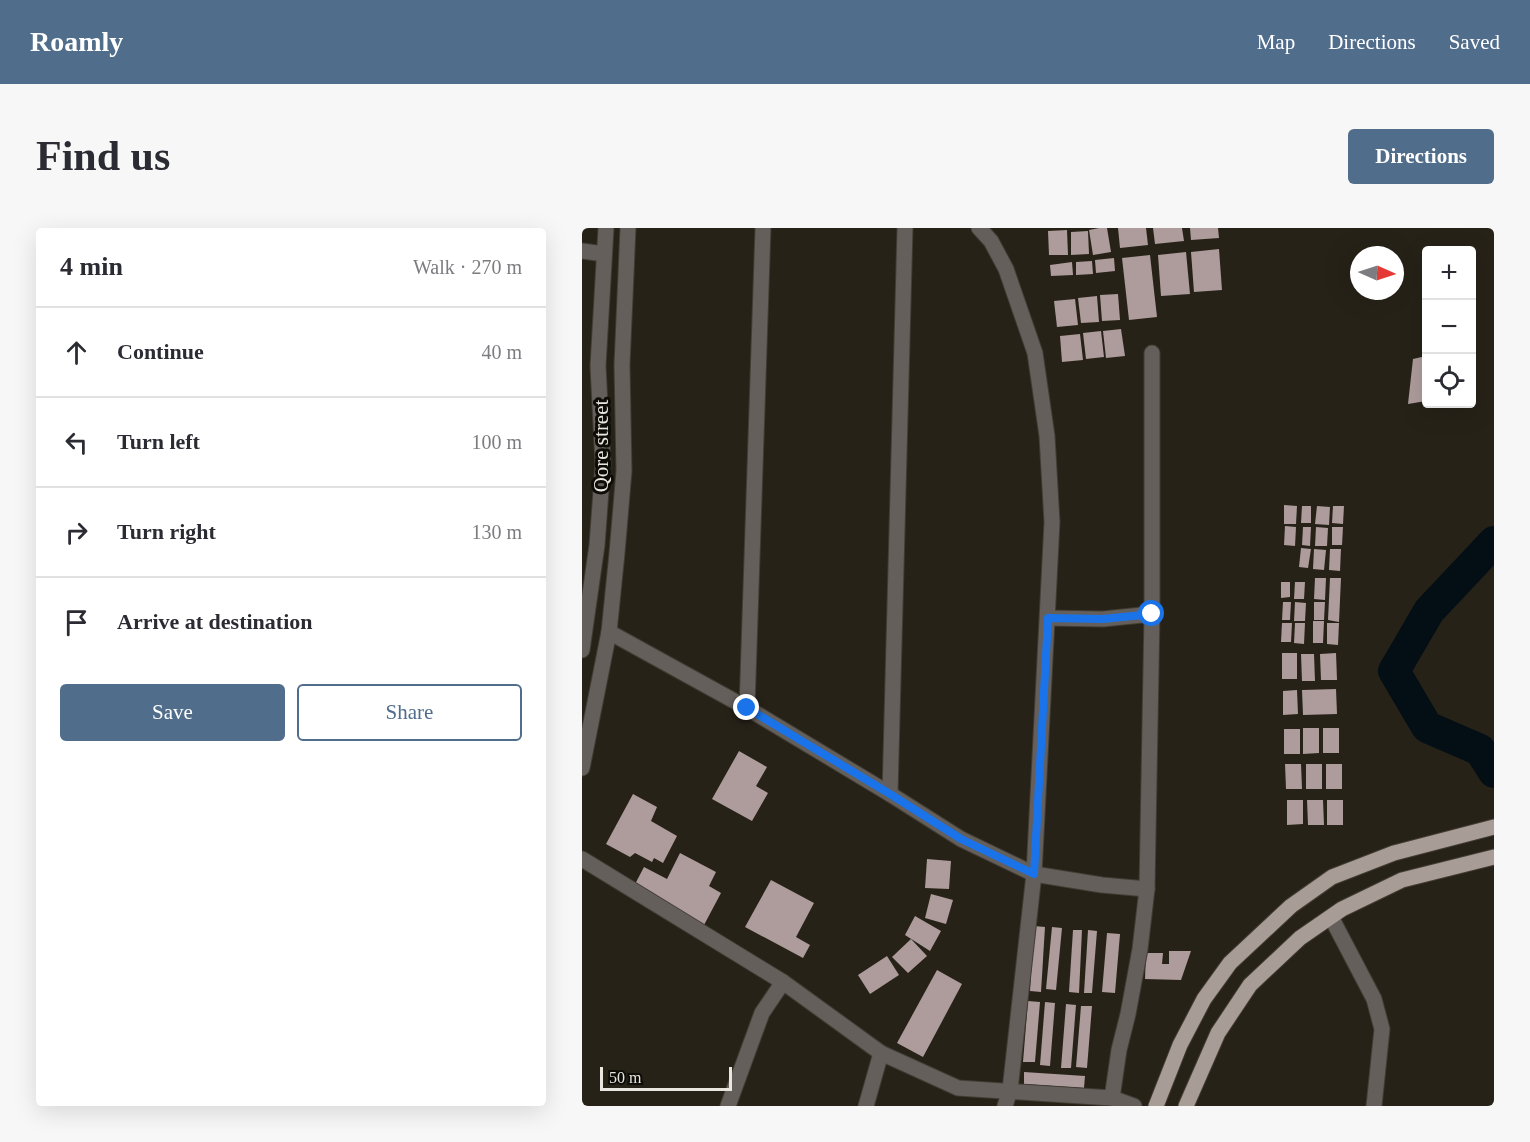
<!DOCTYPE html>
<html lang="en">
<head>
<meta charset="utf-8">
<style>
  :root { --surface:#fff; --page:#f7f7f7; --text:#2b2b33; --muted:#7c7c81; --line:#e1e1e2; --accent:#516d8c }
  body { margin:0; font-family:Georgia,serif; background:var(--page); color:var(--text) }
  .controls { position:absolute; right:18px; top:18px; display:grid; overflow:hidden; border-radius:6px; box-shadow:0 6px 24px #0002 }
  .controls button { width:54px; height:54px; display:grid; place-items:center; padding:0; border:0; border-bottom:2px solid var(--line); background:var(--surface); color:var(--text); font:30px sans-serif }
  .compass { position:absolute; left:768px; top:18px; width:54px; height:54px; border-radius:50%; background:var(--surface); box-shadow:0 6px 24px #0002; rotate:93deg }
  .scale { position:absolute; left:18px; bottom:15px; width:132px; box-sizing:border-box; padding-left:6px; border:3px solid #e9e5df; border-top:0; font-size:16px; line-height:21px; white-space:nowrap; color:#e9e5df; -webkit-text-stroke:4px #0e0c07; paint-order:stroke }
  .stop { position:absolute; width:18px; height:18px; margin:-14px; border:4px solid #1a73e8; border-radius:50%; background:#fff }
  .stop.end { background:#1a73e8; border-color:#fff; box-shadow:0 2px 6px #0008 }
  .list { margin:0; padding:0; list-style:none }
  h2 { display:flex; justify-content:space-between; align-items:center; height:78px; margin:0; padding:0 24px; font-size:26px }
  h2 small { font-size:20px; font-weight:400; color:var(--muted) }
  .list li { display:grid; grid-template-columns:39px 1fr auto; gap:18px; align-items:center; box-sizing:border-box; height:90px; padding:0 24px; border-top:2px solid var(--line) }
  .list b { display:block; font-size:22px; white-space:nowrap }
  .list em { font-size:20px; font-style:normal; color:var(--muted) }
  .actions { display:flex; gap:12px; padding:18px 24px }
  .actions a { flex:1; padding:14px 0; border:2px solid var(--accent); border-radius:6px; text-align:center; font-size:21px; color:var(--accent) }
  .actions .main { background:var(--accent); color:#fff }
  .icon { flex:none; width:33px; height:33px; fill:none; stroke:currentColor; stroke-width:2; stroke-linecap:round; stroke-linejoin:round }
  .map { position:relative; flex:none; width:912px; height:878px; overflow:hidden; border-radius:6px }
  header { display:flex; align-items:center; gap:36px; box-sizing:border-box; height:84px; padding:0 30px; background:var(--accent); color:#fff }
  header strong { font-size:28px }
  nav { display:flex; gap:33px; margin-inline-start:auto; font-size:21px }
  .intro { display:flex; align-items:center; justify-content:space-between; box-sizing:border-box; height:144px; padding:0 36px }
  h1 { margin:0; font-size:42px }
  .button { padding:15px 27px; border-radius:6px; background:var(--accent); color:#fff; font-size:21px; font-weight:700 }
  main { display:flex; gap:36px; padding:0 36px }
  aside { flex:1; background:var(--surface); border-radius:6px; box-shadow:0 6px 24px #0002 }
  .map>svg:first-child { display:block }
</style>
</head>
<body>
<header>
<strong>Roamly</strong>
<nav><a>Map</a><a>Directions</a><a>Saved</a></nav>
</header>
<div class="intro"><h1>Find us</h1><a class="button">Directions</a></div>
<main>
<aside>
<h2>4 min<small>Walk · 270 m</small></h2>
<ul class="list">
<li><svg class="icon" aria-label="ahead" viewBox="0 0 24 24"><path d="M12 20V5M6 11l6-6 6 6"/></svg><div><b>Continue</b></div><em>40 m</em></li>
<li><svg class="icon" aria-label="left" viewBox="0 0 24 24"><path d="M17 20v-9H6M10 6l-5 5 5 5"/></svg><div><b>Turn left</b></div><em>100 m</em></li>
<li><svg class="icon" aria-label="right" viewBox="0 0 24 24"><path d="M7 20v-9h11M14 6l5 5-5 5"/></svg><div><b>Turn right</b></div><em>130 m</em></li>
<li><svg class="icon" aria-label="arrive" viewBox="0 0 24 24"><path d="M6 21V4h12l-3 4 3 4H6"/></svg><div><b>Arrive at destination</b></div></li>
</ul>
<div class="actions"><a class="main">Save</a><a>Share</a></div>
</aside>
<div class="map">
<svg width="912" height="878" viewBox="0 0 912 878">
  <rect width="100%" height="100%" fill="#272218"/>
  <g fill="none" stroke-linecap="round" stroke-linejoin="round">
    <path stroke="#040f15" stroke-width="32" d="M912,314L847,383L812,443L845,499L898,522L912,544"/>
  </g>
  <g fill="#ad9c9b">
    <path d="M517,0H525L529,24L511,27L507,2Z"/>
    <path d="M536,0H564L566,17L538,20Z"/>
    <path d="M571,0H600L602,13L573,16Z"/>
    <path d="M608,0H636L637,10L609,12Z"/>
    <path d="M485,2L486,27H467L466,3Z"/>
    <path d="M506,3L507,26L489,27V4Z"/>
    <path d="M637,21L640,62L612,64L609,24Z"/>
    <path d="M604,24L608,66L579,68L576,27Z"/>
    <path d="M568,27L575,89L547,92L540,30Z"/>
    <path d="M532,30L533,43L514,45L513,32Z"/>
    <path d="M510,33L511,46L494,47V34Z"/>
    <path d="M490,34L491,47L469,48L468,37Z"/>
    <path d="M536,66L538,92L520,93L518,67Z"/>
    <path d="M515,68L517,94L499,95L496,70Z"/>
    <path d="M493,71L496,97L475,99L472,73Z"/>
    <path d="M539,101L543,128L524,130L521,103Z"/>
    <path d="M519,103L522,129L504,131L501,105Z"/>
    <path d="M498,106L501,132L480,134L478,108Z"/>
    <path d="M844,128V173L826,176L831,131Z"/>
    <path d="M702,277L715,278L714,296H702Z"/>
    <path d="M720,278H729V295H719Z"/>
    <path d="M735,278L748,279L747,297L733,296Z"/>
    <path d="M751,278H762L761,296L750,295Z"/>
    <path d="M703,298L714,299L713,318L702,317Z"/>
    <path d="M721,299H729L728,318L720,317Z"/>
    <path d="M734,299L746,300L745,318H733Z"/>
    <path d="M750,299H761L760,317H750Z"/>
    <path d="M719,320L729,321L726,340L717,339Z"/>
    <path d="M732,321L744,322L742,342L731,341Z"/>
    <path d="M748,321H759L758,343L747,342Z"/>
    <path d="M733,350H744L743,372L732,371Z"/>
    <path d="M748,350H759L757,394L746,392Z"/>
    <path d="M699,354H708V369L699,370Z"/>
    <path d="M713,354H723L722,371H712Z"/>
    <path d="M701,374H709L708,392H700Z"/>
    <path d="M713,374L724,375L723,393H712Z"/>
    <path d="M732,374H743L742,392H732Z"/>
    <path d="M731,393H742L741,415H731Z"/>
    <path d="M700,395H710L709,414H699Z"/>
    <path d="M713,395H723L722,416L712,415Z"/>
    <path d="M745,395H757L756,417L745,416Z"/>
    <rect x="700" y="425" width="15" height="26"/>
    <path d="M754,425L755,452H739L738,426Z"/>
    <path d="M719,426H732L733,453H720Z"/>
    <path d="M754,461L755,486L721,487L720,462Z"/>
    <path d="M715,462L716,486L701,487V463Z"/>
    <path d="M721,500H737V525L721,526Z"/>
    <rect x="741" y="500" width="16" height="25"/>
    <rect x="702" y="501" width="16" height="25"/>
    <path d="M157,523L185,539L174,558L186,565L170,593L130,571Z"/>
    <path d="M703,536H719L720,561H704Z"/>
    <rect x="724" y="536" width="16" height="25"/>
    <rect x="744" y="536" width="16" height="25"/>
    <path d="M51,566L75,579L69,593L95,608L81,635L72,630L70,634L53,625L48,629L24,616Z"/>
    <path d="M705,572H721V596L705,597Z"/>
    <path d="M725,572H741L742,597H726Z"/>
    <rect x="745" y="572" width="16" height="25"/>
    <path d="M98,625L134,644L127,658L139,665L122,697L51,660L62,639L85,651Z"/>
    <path d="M345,631L369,633L367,661L343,660Z"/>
    <path d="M189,652L232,675L214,709L228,717L221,730L163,699Z"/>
    <path d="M349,666L371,672L364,696L343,690Z"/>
    <path d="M333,688L359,703L348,723L323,707Z"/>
    <path d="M452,698L463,699L459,764L448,763Z"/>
    <path d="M470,699L480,700L474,762L464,761Z"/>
    <path d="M491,702H500L497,765L487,764Z"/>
    <path d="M506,702L515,703L510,765H502Z"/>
    <path d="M525,705L538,706L533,765L520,764Z"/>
    <path d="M329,711L345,728L326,745L310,729Z"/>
    <path d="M587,723H609L599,752L563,751L564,725H581L580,736H587Z"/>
    <path d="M305,728L317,747L288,766L276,747Z"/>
    <path d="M355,742L380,756L341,829L315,815Z"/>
    <path d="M446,773L458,774L453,834H441Z"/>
    <path d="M463,774L473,775L468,838L458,837Z"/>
    <path d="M484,776L494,777L489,840H479Z"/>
    <path d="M499,778H510L505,840L494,839Z"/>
    <path d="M442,844L503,848L502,860L442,856Z"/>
  </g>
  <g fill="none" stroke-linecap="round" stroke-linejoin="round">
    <defs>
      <g id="minor">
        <path d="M397,0L409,13L424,41L453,125L465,208L470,294L452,646L428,862L423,878"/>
        <path d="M0,23L22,26"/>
        <path d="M466,390L521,391L570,386"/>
        <path d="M27,404L165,480L308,566L379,611L452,646L520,657L565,661"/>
        <path d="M0,422L15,317L21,236L16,138L24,0"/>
        <path d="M165,480L181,0"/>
        <path d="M0,540L27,404L35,325L42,243L40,137L46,0"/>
        <path d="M308,566L323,0"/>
        <path d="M0,631L201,754L299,825L376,860L530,870L552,878"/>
        <path d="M749,689L792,771L800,801L792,878"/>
        <path d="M530,870L537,822L546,786L558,721L565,661L570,386V125"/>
        <path d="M146,878L180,785L201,754"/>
        <path d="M284,878L299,825"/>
      </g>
      <g id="major">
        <path d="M574,878L598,817L622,771L648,735L709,678L750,649L812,625L912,599"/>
        <path d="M604,878L636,805L668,757L718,710L760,681L820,652L912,629"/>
      </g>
    </defs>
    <use href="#minor" stroke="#423d34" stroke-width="17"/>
    <use href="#major" stroke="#423d34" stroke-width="17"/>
    <use href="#minor" stroke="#655f5c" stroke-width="15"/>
    <use href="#major" stroke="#a89c96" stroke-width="15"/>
  </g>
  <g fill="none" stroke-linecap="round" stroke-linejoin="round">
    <path stroke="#1a73e8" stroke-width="8" d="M165,480L308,566L379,611L452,646L466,390L521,391L570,386"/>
  </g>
  <g text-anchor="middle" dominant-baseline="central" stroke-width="6" stroke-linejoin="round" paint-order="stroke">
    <g font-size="21" fill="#e9e5df" stroke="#0e0c07">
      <text transform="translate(19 218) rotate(-90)">Qore street</text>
    </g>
  </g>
</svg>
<div class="controls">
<button>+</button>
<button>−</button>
<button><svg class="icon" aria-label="locate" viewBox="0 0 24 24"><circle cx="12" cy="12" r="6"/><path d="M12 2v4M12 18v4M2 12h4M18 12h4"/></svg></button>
</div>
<svg class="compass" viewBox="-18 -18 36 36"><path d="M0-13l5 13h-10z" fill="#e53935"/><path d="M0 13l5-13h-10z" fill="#7c7c81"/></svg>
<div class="scale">50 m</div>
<div class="stop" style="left:570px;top:386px"></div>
<div class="stop end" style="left:165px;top:480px"></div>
</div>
</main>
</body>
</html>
